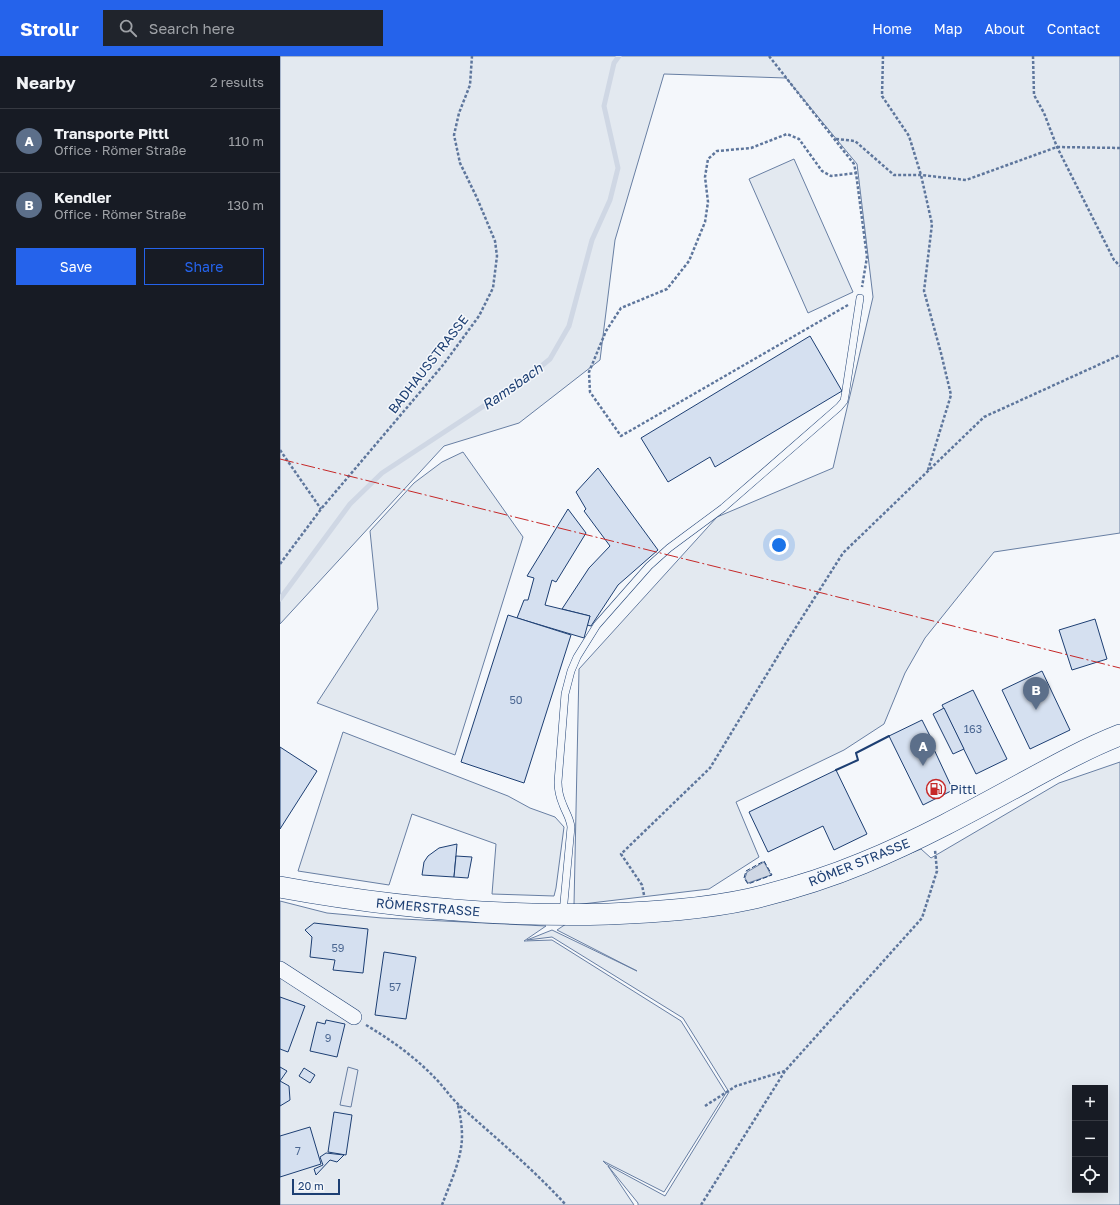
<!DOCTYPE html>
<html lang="en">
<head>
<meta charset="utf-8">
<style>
  :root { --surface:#171b24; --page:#20242c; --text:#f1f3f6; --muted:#9ea1a6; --line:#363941; --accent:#2563eb }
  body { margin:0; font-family:"Golos Text",sans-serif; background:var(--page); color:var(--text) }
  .controls { position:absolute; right:12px; bottom:12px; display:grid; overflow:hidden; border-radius:0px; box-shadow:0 4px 16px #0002 }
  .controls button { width:36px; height:36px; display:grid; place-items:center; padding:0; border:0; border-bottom:1px solid var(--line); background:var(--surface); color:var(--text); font:20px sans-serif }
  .scale { position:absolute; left:12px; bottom:10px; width:48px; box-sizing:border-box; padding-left:4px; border:2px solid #1d3f73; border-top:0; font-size:11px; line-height:14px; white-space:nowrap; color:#1d3f73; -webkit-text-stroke:3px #f4f7fb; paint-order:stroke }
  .you { position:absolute; left:499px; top:489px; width:14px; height:14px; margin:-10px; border:3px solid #fff; border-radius:50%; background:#1a73e8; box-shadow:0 0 0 6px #1a73e833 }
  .badge { display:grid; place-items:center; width:26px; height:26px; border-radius:50%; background:var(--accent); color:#fff; font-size:13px; font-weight:700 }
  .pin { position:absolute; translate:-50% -33px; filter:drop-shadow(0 1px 2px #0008) }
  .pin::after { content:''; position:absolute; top:21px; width:14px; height:12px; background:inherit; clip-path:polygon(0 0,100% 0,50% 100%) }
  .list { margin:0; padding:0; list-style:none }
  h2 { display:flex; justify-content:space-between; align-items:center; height:52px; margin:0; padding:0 16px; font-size:17px }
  h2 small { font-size:13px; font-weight:400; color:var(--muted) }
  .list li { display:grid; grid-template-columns:26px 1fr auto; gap:12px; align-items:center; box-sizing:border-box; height:64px; padding:0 16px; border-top:1px solid var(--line) }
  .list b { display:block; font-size:15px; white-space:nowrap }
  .list p { margin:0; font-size:13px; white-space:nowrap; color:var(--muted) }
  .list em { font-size:13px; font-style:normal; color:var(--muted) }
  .actions { display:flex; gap:8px; padding:12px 16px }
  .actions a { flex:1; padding:9px 0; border:1px solid var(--accent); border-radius:0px; text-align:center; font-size:14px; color:var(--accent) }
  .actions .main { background:var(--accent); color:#fff }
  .icon { flex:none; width:22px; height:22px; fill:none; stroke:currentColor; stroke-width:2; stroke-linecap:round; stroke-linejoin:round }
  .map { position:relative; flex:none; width:840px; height:1149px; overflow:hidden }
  header { display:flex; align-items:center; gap:24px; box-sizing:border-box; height:56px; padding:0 20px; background:var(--accent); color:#fff }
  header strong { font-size:19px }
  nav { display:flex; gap:22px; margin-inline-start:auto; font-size:14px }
  .search { width:280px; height:36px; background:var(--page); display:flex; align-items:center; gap:10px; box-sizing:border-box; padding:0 14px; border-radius:0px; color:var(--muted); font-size:15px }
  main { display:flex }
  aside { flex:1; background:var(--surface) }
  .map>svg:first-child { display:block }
</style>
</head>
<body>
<header>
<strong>Strollr</strong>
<div class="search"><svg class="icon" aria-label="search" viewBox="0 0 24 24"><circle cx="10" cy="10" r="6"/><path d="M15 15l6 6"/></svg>Search here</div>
<nav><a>Home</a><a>Map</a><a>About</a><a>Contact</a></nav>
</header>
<main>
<aside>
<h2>Nearby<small>2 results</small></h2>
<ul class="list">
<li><span class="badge" style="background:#5c6f8a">A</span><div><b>Transporte Pittl</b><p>Office · Römer Straße</p></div><em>110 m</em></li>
<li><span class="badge" style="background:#5c6f8a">B</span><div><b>Kendler</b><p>Office · Römer Straße</p></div><em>130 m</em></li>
</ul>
<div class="actions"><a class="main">Save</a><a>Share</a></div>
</aside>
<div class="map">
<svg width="840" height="1149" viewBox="0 0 840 1149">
  <rect width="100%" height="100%" fill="#f4f7fb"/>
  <g fill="#e3e9f0" stroke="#687fa3" fill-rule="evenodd">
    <path d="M0,0H840V477L714,496L645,582L625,617L604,668L564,694L456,746L479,801L429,833L294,849L299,613L437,461L553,412L593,241L577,108L506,22L384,18L335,184L320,304L239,367L164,390L0,568Z"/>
    <path d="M514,103L573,236L528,257L469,123Z"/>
    <path d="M183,396L243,481L175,699L37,647L98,553L90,475L134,427L162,406Z"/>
    <path d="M63,676L228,740L250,752L275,761L284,771L276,832L274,840L212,838L216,788L132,758L109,829L18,815Z"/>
    <path d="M840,706V1149H358V1147L328,1110L354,1149H0V845L47,857L102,862L266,870L244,885L272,884L401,965L446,1037L384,1136L323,1105L326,1108L385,1140L449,1036L403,962L272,881L247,884L272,874L357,915L277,874L286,868L578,819L641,793L651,802L779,727ZM795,1032H825V1134H795Z"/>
  </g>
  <path fill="#e3e8f0" stroke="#687fa3" d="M68,1011L78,1014L71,1051L60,1049Z"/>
  <path fill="#cfd7e4" stroke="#687fa3" d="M484,806L491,819L468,827L465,822L467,816Z"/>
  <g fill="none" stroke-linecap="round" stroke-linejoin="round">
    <path stroke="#cfd7e4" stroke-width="5" d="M0,543L70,448L102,417L248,321L270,303L289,270L312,184L330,144L338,112L324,50L334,7L339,0"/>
  </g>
  <g fill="#d5e0f0" stroke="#1d3f73">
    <path d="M530,280L562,335L435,411L430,401L388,426L361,382Z"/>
    <path d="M318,412L378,494L338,529L311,570L307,569L310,560L282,553L309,512L330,490L304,455L306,453L296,436Z"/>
    <path d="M288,453L306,477L276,526L272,524L265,549L310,560L304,582L237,562L244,544H248L254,522L247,520Z"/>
    <path d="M228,559L291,579L244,727L181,706Z"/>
    <path d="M815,563L827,603L792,614L779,574Z"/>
    <path d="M762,615L790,674L750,693L722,634Z"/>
    <path d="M693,634L727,703L696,718L662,649Z"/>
    <path d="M664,652L684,693L673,698L653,658Z"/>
    <path d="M642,664L653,686L651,687L673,734L643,749L609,680Z"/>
    <path d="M0,691L37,715L0,773Z"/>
    <path d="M556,714L587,778L554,794L543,770L488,796L469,756Z"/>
    <path d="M177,788L174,821L142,819L144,806L148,800L159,792Z"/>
    <path d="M176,800L192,801L188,822L174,821Z"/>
    <path d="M34,867L88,873L83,917L53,914L55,904L30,901L32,881L25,874Z"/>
    <path d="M104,896L136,901L126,963L95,959Z"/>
    <path d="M0,941L25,950L8,996L0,993Z"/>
    <path d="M46,964L65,968L57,1001L30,995L37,966L45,968Z"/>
    <path d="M0,1011L7,1015L0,1025L9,1030L10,1044L0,1050Z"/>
    <path d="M24,1012L35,1019L30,1027L19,1020Z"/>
    <path d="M54,1056L72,1059L66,1099L48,1096Z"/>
    <path d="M30,1071L41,1108L0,1121V1080Z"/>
    <path d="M46,1097L64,1099L57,1106L50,1104L36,1119L34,1113L43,1109L40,1101Z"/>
  </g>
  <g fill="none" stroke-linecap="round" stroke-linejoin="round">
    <defs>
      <path id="lane" d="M283,857L291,771C290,762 286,757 283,749C280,742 278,734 278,726L285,638L291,615L297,601L317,569L369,510L389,492L443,452L559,351L564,345L565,340L580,242"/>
      <path id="street" d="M0,913L74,961"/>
      <path id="secondary" d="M0,831C109,851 219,861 329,858C376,856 424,853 470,843C508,834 547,822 583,807C639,784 692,755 745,726C776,709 807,692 840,679"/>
    </defs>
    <use href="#lane" stroke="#1d3f73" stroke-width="8"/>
    <use href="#street" stroke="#1d3f73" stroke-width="16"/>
    <use href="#secondary" stroke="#1d3f73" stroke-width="22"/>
    <g stroke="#5e769c" stroke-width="2.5" stroke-dasharray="3 2" stroke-linecap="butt">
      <path d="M489,0L574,108L576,117L587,201L582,231"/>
      <path d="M603,0L602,40L629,80L641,119L652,168L644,235L661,297L671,339L648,414"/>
      <path d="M753,0L754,39L764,57L777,91L834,204L840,210"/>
      <path d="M556,83L575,85L614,119H641L686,124L777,91L840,92"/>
      <path d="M568,249L341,380L310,336L309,316L326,275L341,252L387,233L409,205L425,166L428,146L425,121L428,103L437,95L471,92L507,78L519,83L542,115L551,120L576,117"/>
      <path d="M0,394L41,453"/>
      <path d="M0,508L41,453L163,309L199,260L213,232L217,200L215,185L197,142L180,107L174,79L179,57L190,29L192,0"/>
      <path d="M364,839L362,829L341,798L430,712L504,590L563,497L704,361L840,299"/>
      <path d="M86,969C111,984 135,1001 155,1022C164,1031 171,1042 180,1050C216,1082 253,1113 286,1149"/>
      <path d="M425,1050L456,1030L505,1015"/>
      <path d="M162,1149C170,1127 182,1103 182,1080C182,1069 180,1059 178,1049"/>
      <path d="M421,1149L505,1015L642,862L657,815L655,794"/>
    </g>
    <use href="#lane" stroke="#f4f7fb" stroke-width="7"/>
    <use href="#street" stroke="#f4f7fb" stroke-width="15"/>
    <use href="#secondary" stroke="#f4f7fb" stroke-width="21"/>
    <path stroke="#1d3f73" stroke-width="1" stroke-dasharray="5 2" stroke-linecap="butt" d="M484,805L492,819L468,828L464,822L466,815Z"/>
    <path stroke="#1d3f73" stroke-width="2" d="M556,714L578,704L576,697L609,680"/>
    <path stroke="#c62828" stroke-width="1" stroke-dasharray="14 3 2 3" stroke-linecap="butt" d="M0,403L526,533L840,612"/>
  </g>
  <defs>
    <symbol id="fuel-ring" viewBox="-11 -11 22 22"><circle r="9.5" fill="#f4f7fb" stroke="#c62828" stroke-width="1.5"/><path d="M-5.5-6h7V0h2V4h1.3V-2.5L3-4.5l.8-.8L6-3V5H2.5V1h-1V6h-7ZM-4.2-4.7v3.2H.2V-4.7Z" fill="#c62828"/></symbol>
  </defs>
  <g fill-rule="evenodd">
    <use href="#fuel-ring" x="645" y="722" width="22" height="22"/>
  </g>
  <g text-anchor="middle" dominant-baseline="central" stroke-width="3" stroke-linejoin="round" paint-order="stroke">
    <g font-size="11" fill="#4b6792">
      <text x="236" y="643">50</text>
      <text x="693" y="672">163</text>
      <text x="58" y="891">59</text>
      <text x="115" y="930">57</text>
      <text x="48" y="981">9</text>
      <text x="18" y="1094">7</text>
    </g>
    <g font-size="13" fill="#1d3f73" stroke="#f4f7fb">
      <text transform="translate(148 308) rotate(-52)">BADHAUSSTRASSE</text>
      <text transform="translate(579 806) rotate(-22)">RÖMER STRASSE</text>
      <text transform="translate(148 851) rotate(5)">RÖMERSTRASSE</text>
    </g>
    <g font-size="13" fill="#1d3f73" stroke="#f4f7fb" text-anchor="start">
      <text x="670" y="733">Pittl</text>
    </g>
    <g font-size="14" font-style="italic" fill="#1d3f73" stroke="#f4f7fb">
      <text transform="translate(232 330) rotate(-35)">Ramsbach</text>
    </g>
  </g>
</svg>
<div class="controls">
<button>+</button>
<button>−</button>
<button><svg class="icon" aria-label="locate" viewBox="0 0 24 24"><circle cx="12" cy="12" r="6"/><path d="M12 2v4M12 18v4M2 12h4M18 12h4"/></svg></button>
</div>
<div class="scale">20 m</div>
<div class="you"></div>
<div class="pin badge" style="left:643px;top:710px;background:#5c6f8a">A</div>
<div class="pin badge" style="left:756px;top:654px;background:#5c6f8a">B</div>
</div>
</main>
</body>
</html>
